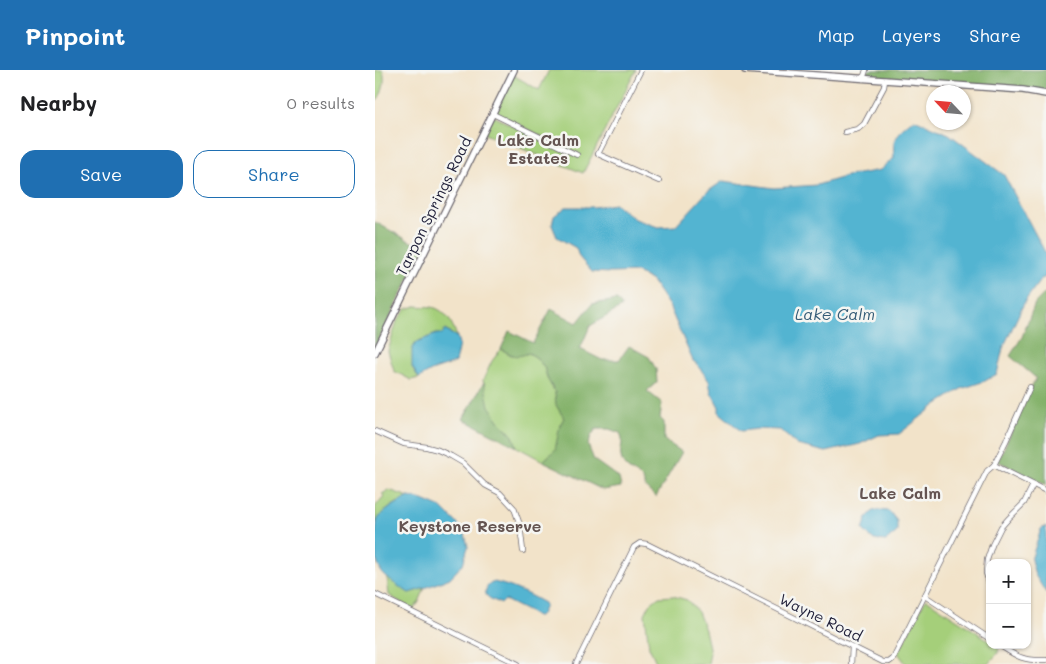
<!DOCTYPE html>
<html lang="en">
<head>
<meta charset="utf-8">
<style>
  :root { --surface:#fff; --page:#f2f2f2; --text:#202124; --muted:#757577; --line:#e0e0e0; --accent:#1f6fb2 }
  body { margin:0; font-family:Mali,sans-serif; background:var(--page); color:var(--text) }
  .controls { position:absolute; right:15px; bottom:15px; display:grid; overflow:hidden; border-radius:10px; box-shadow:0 1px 4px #0004 }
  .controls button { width:45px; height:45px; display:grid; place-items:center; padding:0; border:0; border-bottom:1px solid var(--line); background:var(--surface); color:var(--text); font:25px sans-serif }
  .compass { position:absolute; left:551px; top:15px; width:45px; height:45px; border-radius:50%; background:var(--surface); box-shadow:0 1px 4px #0004; rotate:296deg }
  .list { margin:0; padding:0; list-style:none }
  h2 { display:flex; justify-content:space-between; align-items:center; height:65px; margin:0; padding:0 20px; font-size:21px }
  h2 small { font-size:16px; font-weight:400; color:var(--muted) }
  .actions { display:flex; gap:10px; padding:15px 20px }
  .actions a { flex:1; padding:11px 0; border:1px solid var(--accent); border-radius:15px; text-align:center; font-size:18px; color:var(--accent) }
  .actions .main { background:var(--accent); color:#fff }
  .map { position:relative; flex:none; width:671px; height:594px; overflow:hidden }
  header { display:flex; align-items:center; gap:30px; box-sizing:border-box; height:70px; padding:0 25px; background:var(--accent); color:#fff }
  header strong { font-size:24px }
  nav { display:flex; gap:28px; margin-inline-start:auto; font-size:18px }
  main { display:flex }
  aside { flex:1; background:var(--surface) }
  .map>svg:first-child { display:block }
</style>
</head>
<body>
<header>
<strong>Pinpoint</strong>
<nav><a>Map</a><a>Layers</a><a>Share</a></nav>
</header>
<main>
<aside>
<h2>Nearby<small>0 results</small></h2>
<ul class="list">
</ul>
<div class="actions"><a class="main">Save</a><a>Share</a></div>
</aside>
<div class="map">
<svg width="671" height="594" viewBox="0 0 671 594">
  <rect width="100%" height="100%" fill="#f6f6f2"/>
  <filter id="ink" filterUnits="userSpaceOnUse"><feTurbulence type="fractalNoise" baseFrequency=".02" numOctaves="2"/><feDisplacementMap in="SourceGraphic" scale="10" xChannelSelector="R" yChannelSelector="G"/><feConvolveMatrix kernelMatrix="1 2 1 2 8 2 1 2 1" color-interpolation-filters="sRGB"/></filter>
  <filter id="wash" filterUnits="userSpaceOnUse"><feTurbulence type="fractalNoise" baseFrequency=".0096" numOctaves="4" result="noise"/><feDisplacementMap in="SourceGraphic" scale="20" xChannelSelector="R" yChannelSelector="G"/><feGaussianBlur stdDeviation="1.12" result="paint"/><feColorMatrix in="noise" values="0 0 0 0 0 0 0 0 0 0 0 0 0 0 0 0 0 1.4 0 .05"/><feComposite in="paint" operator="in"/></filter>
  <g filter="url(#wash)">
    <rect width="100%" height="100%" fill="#f2e3c9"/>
    <g fill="#a5cf7a" stroke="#64785a">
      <path d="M0,0H8C11,12 8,24 0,33Z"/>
      <path d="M174,0H261L208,103L110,64L118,46L203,87L204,84L120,43L138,5L164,20Z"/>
      <path d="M41,236C46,237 52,236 57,237C71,240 78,254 82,267L70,260L68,265L61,264L41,272L37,297L44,308L36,310L19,301L13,281L22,251L31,239Z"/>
      <path d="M126,279L136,285L154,283L162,288L169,297L173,310L180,322L181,335L189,348L185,355L181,380L168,391L142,377L138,366L125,352L113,336L108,310L117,291Z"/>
      <path d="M14,420L34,427C20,433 8,441 0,453V437L9,426L7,424Z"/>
      <path d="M12,508L34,523L50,518L44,532L38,540L14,525Z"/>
      <path d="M298,526L312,530L323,542L330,560L335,582L333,594H282L274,577L270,544L275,534L284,527Z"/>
      <path d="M551,529L615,571V575H621L624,577L623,583L613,594H531L523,583Z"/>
    </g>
    <g fill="#84b26a" stroke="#536a52">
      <path d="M494,0H671V23L493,6Z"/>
      <path d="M0,152L49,179L0,277Z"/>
      <path d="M671,222V415L623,391L661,308L635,286L647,267L660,233Z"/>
      <path d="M242,230L247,237L215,256L205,279L227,290H244L254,276L274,287L281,299L282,312L272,321L287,333L285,348L289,352V370L307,382L281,427C278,424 271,420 270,416C267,411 271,414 267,409C261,401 248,401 246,387C244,378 250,372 245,363L234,359H221L216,366L213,375L219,390L244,408L246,417L228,420L168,391L180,380L185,355L189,348L181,335L180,322L173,310L169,297L162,288L154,283C141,288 138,286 126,279L134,261L158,273L176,239L202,253L217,234Z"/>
      <path d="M109,312L114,336L125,352L138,366L142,377L88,349Z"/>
    </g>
    <g fill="#52b4d1" stroke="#3a6b86">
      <path d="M539,49L574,64L629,105L671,184V207L666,209L650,231L628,278L622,304L610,311L586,319L561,335L524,364L504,365L485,374L451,382L422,375L405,360L382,359L366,361L344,342V337L336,322L334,311L322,294L318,291L294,236L277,211L262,202L236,203L217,202L204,187L201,178L182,167L177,155L179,146L191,137H218L240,134L260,149L283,157L301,156L332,122L348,111L399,118L442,115L472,106L505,100L519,88C517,65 522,63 539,49Z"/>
      <path d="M69,260L82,267L84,274L80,293L56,301L44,308L37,297V280L41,272L62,264H68Z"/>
      <path d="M34,427L48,430L67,438L86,457L90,464L93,477L88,494L75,508L50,518L34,523C26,518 16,512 9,505C5,501 2,493 1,487C0,480 0,455 3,449C9,440 24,432 34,427Z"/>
      <path d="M499,440L514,441L522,451V462L511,471L499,470L488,460L492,447Z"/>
      <path d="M671,456V523L660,505L656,490L666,459Z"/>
      <path d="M119,512C137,516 153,524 169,533L170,535L167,543L164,546H162L130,530L126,534C116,528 106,528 113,515Z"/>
    </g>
  </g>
  <g filter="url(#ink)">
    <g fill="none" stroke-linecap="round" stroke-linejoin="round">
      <defs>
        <g id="minor">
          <path d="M266,0L223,84L284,111"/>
          <path d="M488,9L491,0"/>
          <path d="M118,44L202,85"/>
          <path d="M470,62L483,59L489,54L509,17L510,10"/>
          <path d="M0,361L29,374L52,377L63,380L76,386L88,393L110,415L125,423L139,438L145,455L148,481"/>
          <path d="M619,395L631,371L655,317"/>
          <path d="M615,516L611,503L612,490L617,475L626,457L634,448L649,433L658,415"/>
          <path d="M0,524L143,594"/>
          <path d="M550,526L615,569"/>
          <path d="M624,575C642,587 649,591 671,590"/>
          <path d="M201,594L259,477L265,473L272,474L508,592H514L518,589L612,401L619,395L671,421"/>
          <path d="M476,594L477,577"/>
        </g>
        <g id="major">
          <path d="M370,0L648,20L671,24"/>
          <path d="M0,283L139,0"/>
        </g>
      </defs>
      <use href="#minor" stroke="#6b666d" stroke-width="6"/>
      <use href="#major" stroke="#6b666d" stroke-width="8"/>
      <use href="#minor" stroke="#fff" stroke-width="4.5"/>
      <use href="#major" stroke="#fff" stroke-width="5.5"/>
    </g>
  </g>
  <g text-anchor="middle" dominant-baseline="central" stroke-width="5" stroke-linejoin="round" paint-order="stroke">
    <g font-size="15" fill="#22223b" stroke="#f6f6f2">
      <text transform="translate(58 136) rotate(-64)">Tarpon Springs Road</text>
      <text transform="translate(446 547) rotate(26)">Wayne Road</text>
    </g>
    <g font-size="16" font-weight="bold" fill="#645451" stroke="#f6f6f2">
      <text x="163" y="69">Lake Calm<tspan x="163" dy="18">Estates</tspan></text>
      <text x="525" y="422">Lake Calm</text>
      <text x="95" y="455">Keystone Reserve</text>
    </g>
    <g font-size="16" font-style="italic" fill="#355c77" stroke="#f6f6f2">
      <text x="460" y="243">Lake Calm</text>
    </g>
  </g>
</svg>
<div class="controls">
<button>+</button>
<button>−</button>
</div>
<svg class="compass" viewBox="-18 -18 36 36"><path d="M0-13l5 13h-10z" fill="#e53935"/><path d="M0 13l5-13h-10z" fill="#757577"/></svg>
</div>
</main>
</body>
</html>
